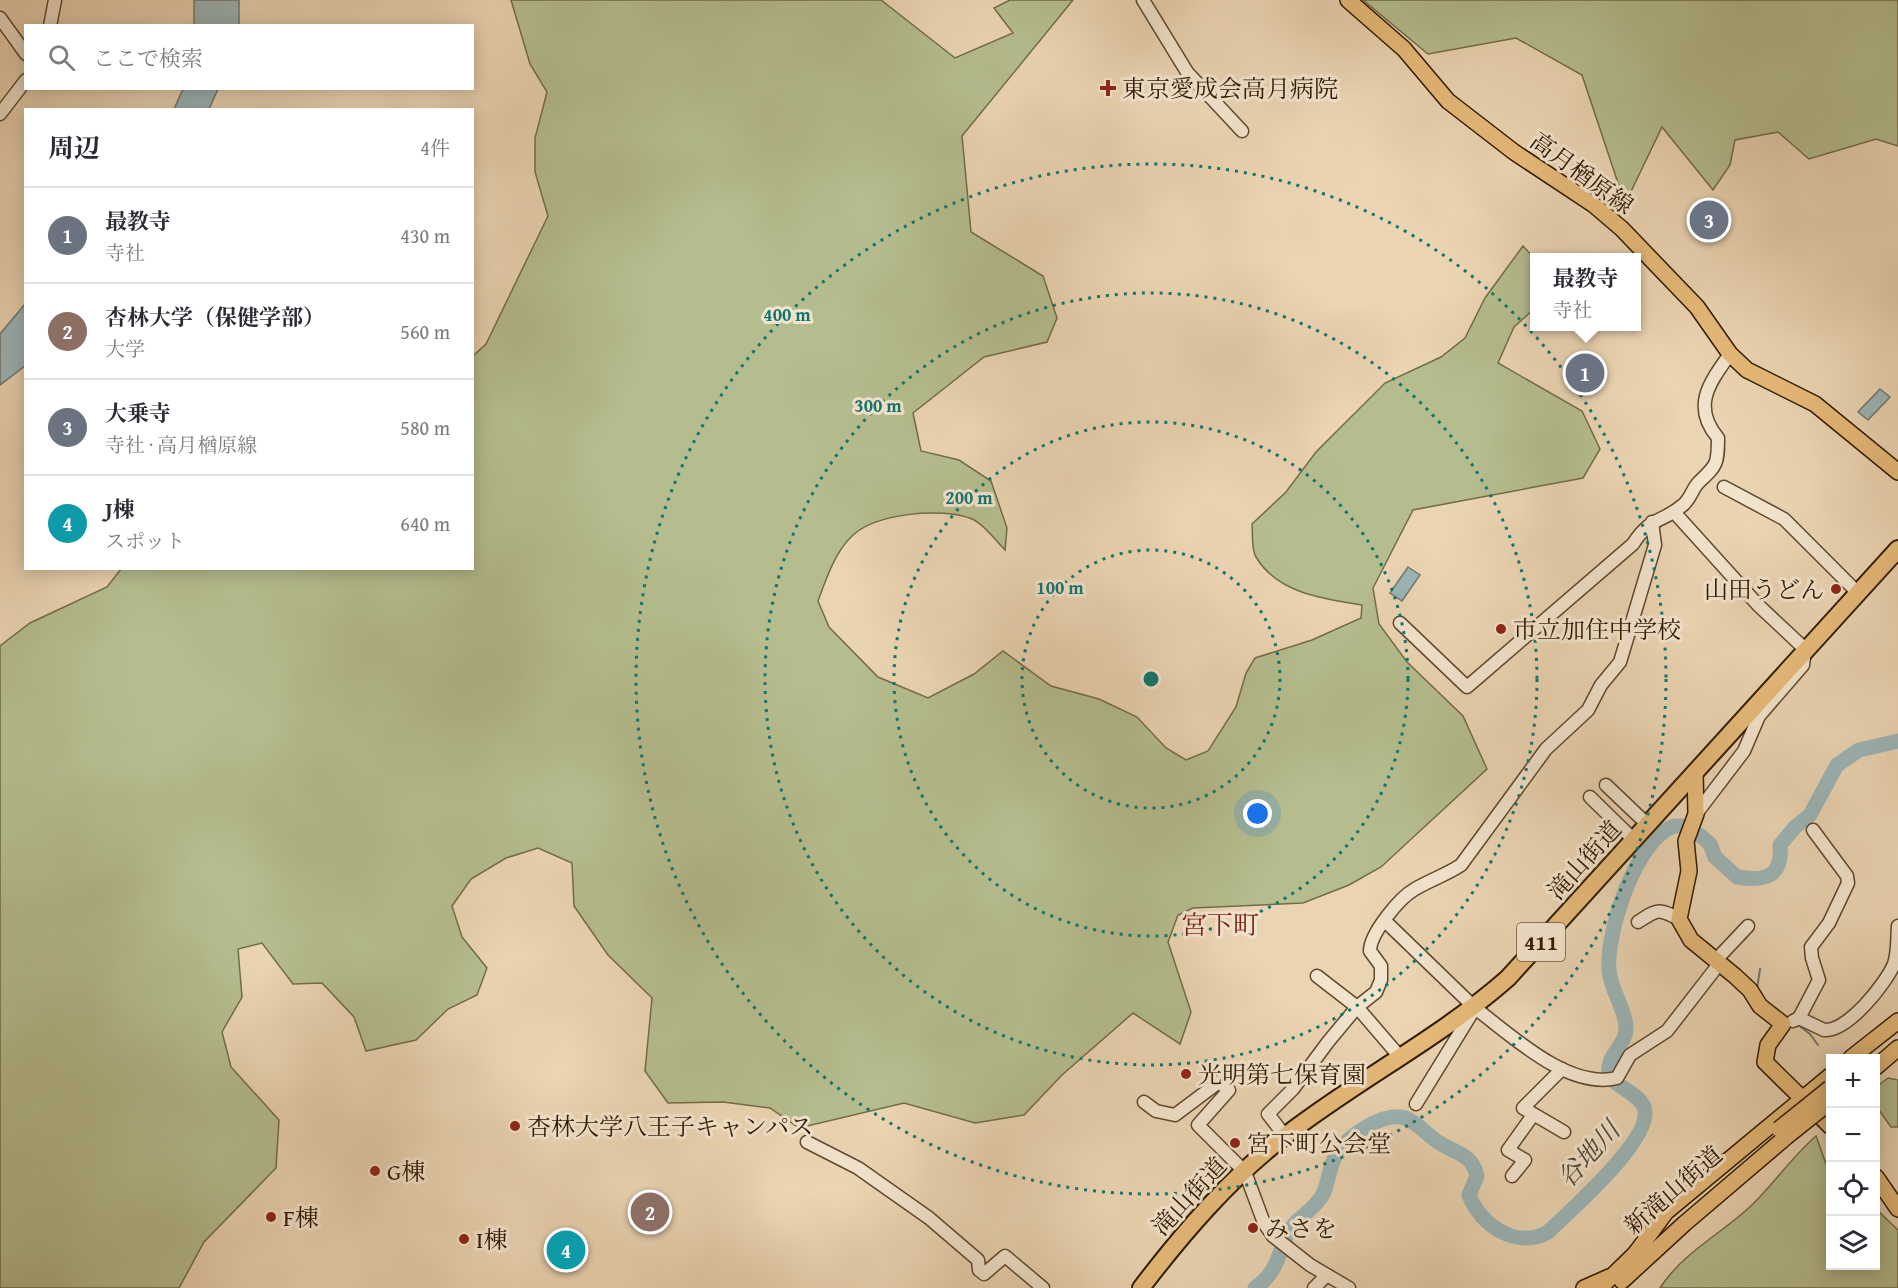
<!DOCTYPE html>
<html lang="ja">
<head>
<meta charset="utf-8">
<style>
  :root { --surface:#fff; --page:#f2f2f3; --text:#2b2b33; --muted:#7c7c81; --line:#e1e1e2; --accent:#1a73e8 }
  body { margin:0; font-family:"Gentium Book Plus","Noto Serif JP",serif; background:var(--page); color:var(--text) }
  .controls { position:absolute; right:18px; bottom:18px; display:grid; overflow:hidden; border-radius:0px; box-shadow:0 3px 15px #0003 }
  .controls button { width:54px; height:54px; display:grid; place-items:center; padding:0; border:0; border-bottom:2px solid var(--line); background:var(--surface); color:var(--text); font:30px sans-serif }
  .you { position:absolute; left:1258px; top:814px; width:21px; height:21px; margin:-15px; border:4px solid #fff; border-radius:50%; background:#1a73e8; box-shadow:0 0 0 9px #1a73e833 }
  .badge { display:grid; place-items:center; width:39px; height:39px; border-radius:50%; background:var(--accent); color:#fff; font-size:20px; font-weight:700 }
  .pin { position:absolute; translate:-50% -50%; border:3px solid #fff; box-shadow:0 2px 6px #0006 }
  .popup { position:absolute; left:1530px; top:253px; width:111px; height:78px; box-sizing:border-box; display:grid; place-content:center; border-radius:0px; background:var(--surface); filter:drop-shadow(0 2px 4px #0005); font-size:20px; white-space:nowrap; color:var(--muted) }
  .popup b { font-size:22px; color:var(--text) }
  .popup::after { content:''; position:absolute; left:50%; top:100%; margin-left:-12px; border:12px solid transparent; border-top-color:var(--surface) }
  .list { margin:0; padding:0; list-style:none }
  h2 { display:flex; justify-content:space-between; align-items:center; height:78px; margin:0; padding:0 24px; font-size:26px }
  h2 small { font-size:20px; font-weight:400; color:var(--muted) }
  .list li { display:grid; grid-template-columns:39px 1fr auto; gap:18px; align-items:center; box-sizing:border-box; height:96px; padding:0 24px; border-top:2px solid var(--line) }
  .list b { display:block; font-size:22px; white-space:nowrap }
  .list p { margin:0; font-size:20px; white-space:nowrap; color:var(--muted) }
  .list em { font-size:20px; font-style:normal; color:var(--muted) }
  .icon { flex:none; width:33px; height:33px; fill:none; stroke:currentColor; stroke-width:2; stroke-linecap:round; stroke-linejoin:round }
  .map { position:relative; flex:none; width:1898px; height:1288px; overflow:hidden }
  .search { position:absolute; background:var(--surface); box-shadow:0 3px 15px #0003; left:24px; top:24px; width:450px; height:66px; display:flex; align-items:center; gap:15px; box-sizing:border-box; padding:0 21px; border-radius:0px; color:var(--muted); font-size:22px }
  .panel { position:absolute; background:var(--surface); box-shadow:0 3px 15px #0003; left:24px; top:108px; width:450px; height:462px; border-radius:0px }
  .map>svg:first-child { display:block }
</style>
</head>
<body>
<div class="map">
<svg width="1898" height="1288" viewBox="0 0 1898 1288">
  <rect width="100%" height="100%" fill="#ebd4b2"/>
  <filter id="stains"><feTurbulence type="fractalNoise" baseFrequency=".00333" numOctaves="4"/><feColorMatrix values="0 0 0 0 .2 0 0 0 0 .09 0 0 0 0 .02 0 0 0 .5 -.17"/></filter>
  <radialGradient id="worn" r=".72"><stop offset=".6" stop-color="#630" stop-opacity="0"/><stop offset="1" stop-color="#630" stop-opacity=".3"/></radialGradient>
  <g fill="#b5bd8e" stroke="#726c47" stroke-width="1.5">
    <path d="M511,0H881L955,58L1013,33L994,8L1010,0H1073L962,136L971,232L1043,276L1057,318L1047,342L984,357L913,413L921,451L959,460L991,481L1007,528L1005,550C996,541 983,523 972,519C942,507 876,513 852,536C835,552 826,579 818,601L829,627L878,677L928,698L974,674L1003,651L1051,686L1099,699L1137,717L1166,748L1186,760L1208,751L1236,707L1246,673L1255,658L1312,640L1361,618L1362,605C1324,599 1277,593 1256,557C1251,549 1253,533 1252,524L1286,492L1316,452L1385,383L1441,357L1465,338L1485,298L1523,246L1534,258V309L1514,327L1498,363L1582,411L1600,449L1583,478L1413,510L1373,588L1379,624L1407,662L1463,716L1487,769L1381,867L1349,885L1303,903L1193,908L1178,915L1168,942L1191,1012L1180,1044L1133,1013L1062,1075L1024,1115L975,1123L904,1103L799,1128L770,1108L723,1102L668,1103L645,1071L652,998L608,955L574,906L572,863L538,848L506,858L471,879L452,906L462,937L487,968L477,995L448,1009L416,1040L366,1051L354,1017L322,983L293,984L262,943L238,949L242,997L222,1032L231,1067L279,1120L276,1168L204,1242L179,1288H0V646L30,623L107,587L121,569L472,568L473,356L486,344L548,216L535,172V138L547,92L530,64Z"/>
    <path d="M1363,0H1898V146L1876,139L1809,159L1778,132L1735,140L1730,165L1713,190L1662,127L1625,204L1582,75L1516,38L1428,54Z"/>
    <path d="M1888,1078L1898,1080V1127H1891L1876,1106V1087Z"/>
    <path d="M1816,1136L1830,1175V1266H1876V1209L1898,1230V1288H1660C1683,1252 1723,1233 1753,1204C1775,1182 1792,1157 1816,1136Z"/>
  </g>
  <g fill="#9cb5b7" stroke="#71776e" stroke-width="1.5">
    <rect x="194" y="0" width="45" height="25"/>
    <path d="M183,89V88L218,89L209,109H174Z"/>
    <path d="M25,304V366L0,385V334Z"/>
    <path d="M1880,389L1890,397L1868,420L1858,412Z"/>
    <path d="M1408,567L1420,575L1402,601L1390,593Z"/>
  </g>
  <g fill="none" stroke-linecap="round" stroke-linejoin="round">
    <g stroke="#71776e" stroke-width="2">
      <path d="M1757,989L1760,969"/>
      <path d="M1797,1024L1810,1034L1818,1045"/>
    </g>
    <path stroke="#9cb5b7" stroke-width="15" d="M1255,1288C1276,1274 1278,1256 1287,1235C1295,1218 1315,1210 1323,1194C1329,1181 1329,1167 1336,1155C1346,1137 1383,1111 1405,1118C1417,1122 1427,1135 1438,1142C1454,1153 1472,1153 1477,1176L1469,1195C1480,1225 1517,1250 1548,1232C1570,1211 1656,1136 1644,1107C1638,1093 1618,1088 1609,1076C1605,1055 1627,1046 1626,1027C1626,1011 1611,991 1609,970C1606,932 1636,839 1674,826H1682L1701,836L1710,844L1715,857L1737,877C1766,882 1783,876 1780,845L1795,827L1810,815L1837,765L1859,750L1898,741"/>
    <defs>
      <g id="minor">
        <path d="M1143,0L1187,72L1242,131"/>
        <path d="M0,18L26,54"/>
        <path d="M50,26L55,0"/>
        <path d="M0,114L26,80"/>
        <path d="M1724,487L1784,519L1857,592"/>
        <path d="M1674,512L1758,605L1805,649L1803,665L1759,716L1744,751L1696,814"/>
        <path d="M1400,623L1467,687L1633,544C1651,516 1662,523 1683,505C1691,498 1692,489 1699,482C1717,465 1718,464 1718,438C1691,406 1710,382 1730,354"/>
        <path d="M1606,785L1648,825"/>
        <path d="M1590,797L1634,840"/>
        <path d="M1385,921L1475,1008"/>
        <path d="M1638,922C1658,909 1658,908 1679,919"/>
        <path d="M1716,960L1748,926"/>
        <path d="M1317,976L1357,1007L1400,1057"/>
        <path d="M1799,1018L1819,980L1812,958L1811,947L1829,923L1848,883L1847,876L1813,830"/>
        <path d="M1793,1021L1799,1018L1824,1030C1847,1032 1885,985 1894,964C1898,952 1897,938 1898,926"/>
        <path d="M1562,1069L1523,1108L1564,1132"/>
        <path d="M1144,1102L1156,1111L1175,1115L1219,1082L1229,1090L1198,1125L1245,1172L1264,1223L1273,1236L1310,1265L1349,1288"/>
        <path d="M1416,1104L1475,1008C1511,1035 1568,1090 1617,1078L1630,1055L1667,1031L1719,964"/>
        <path d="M1285,1136L1268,1114L1293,1089L1328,1042L1357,1007L1376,992L1381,980V966L1370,951C1370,934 1399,898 1415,889C1430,880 1446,875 1461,865L1546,749L1588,710L1601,685L1620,662L1655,545L1652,522"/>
        <path d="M807,1142L858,1168L929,1218L978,1260L979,1270L984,1274L1005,1256L1043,1288"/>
        <path d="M1512,1176L1525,1160L1508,1150L1533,1115"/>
        <path d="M1314,1288L1326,1276"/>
      </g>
      <g id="major">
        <path d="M1348,0L1404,49L1448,101L1514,152L1594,205L1622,229L1697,307L1730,354L1747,370L1815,404L1898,472"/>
        <path d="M1695,772L1696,814L1686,841L1689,871L1679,919L1691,940L1735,976L1750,990L1760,1006L1783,1024L1768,1045L1765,1062L1830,1126"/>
        <path d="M1851,1058L1898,1021"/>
        <path d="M1876,1067L1898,1048"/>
        <path d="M1876,1177L1898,1209"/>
        <path d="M1635,1254L1666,1212L1830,1076"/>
        <path d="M1622,1281L1684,1224L1786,1137"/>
        <path d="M1584,1288L1609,1277"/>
        <path d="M1600,1288L1641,1248"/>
      </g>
      <path id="highway" d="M1141,1288C1183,1233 1230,1178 1285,1136C1357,1080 1440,1038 1508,978L1898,549"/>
    </defs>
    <use href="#minor" stroke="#5f492c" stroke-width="15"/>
    <use href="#major" stroke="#301b00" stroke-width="18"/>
    <use href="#highway" stroke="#301b00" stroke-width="20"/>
    <use href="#minor" stroke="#f2e3cd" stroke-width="12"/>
    <use href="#major" stroke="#e6ba79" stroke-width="15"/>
    <use href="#highway" stroke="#e6ba79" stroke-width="16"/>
    <defs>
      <g id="major-bridge">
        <path d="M1779,1129L1830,1088"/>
        <path d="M1786,1137L1830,1102"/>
      </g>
    </defs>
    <use href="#major-bridge" stroke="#301b00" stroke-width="18" stroke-linecap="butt"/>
    <use href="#major-bridge" stroke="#e6ba79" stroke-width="15"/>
  </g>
  <g fill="none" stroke="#0f766e" stroke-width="3" stroke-dasharray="3 6">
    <circle cx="1151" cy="679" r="129"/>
    <circle cx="1151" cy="679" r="257"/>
    <circle cx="1151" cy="679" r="386"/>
    <circle cx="1151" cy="679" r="515"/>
  </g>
  <g fill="#8f2418" stroke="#f2e3cd" stroke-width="2">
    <path d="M1105 79h6v6h6v6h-6v6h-6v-6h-6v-6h6z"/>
    <circle cx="1836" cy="589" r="6"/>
    <circle cx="1501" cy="629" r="6"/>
    <circle cx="1186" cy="1074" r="6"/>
    <circle cx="515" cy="1126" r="6"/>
    <circle cx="1235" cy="1143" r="6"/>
    <circle cx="375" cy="1171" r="6"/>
    <circle cx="271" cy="1217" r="6"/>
    <circle cx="1253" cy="1228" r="6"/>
    <circle cx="464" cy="1239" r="6"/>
  </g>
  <g text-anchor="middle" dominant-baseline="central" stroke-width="6" stroke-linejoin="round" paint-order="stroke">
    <rect fill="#f2e3cd" stroke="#6a573e" stroke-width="1.5" x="1517" y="923" width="48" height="38" rx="4.5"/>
    <g font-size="22" font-weight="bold" fill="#301b00">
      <text x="1541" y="942">411</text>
    </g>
    <g font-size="24" fill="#301b00" stroke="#f2e3cd" text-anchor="start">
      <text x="1122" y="88">東京愛成会高月病院</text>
      <text x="1824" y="589" text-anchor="end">山田うどん</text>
      <text x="1513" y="629">市立加住中学校</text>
      <text x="1198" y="1074">光明第七保育園</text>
      <text x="527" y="1126">杏林大学八王子キャンパス</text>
      <text x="1247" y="1143">宮下町公会堂</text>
      <text x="387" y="1171">G棟</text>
      <text x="283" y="1217">F棟</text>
      <text x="1265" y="1228">みさを</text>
      <text x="476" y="1239">I棟</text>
    </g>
    <g font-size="24" fill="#301b00" stroke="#f2e3cd">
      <text transform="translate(1582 173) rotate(36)">高月楢原線</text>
      <text transform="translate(1584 860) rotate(-48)">滝山街道</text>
      <text transform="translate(1673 1190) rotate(-41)">新滝山街道</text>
      <text transform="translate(1189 1196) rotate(-47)">滝山街道</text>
    </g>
    <g font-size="26" fill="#7a1f14" stroke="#f2e3cd">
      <text x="1220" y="924">宮下町</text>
    </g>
    <g font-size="26" font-style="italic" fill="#504937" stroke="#f2e3cd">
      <text transform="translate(1588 1154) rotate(-48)">谷地川</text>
    </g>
  </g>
  <circle cx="1151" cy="679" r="9" fill="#0f766e" stroke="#f2e3cd" stroke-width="3"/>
  <g font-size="18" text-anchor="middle" font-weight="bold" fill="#0f766e" stroke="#f2e3cd" stroke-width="6" stroke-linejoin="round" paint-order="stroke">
    <text x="787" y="321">400 m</text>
    <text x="878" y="412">300 m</text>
    <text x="969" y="504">200 m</text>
    <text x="1060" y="594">100 m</text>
  </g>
  <rect width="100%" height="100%" filter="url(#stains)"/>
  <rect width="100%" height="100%" fill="url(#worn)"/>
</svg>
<div class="controls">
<button>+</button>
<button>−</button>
<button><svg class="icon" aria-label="locate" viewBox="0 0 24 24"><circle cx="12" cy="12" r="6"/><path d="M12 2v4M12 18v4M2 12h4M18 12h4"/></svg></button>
<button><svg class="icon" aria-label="layers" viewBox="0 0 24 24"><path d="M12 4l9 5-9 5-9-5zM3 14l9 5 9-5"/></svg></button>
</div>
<div class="you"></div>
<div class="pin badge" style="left:1585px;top:373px;background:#6b7280">1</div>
<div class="popup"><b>最教寺</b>寺社</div>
<div class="pin badge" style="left:650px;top:1212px;background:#8d6e63">2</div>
<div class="pin badge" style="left:1709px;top:220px;background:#6b7280">3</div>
<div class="pin badge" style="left:566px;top:1250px;background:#0f9aa8">4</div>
<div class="search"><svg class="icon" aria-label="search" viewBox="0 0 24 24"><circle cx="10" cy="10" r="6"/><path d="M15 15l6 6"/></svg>ここで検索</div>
<section class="panel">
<h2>周辺<small>4件</small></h2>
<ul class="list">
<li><span class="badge" style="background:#6b7280">1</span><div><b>最教寺</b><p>寺社</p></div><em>430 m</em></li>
<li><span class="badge" style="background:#8d6e63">2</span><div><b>杏林大学（保健学部）</b><p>大学</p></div><em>560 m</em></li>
<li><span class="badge" style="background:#6b7280">3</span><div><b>大乗寺</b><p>寺社 · 高月楢原線</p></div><em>580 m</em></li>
<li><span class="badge" style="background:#0f9aa8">4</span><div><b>J棟</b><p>スポット</p></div><em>640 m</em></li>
</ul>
</section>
</div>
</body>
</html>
